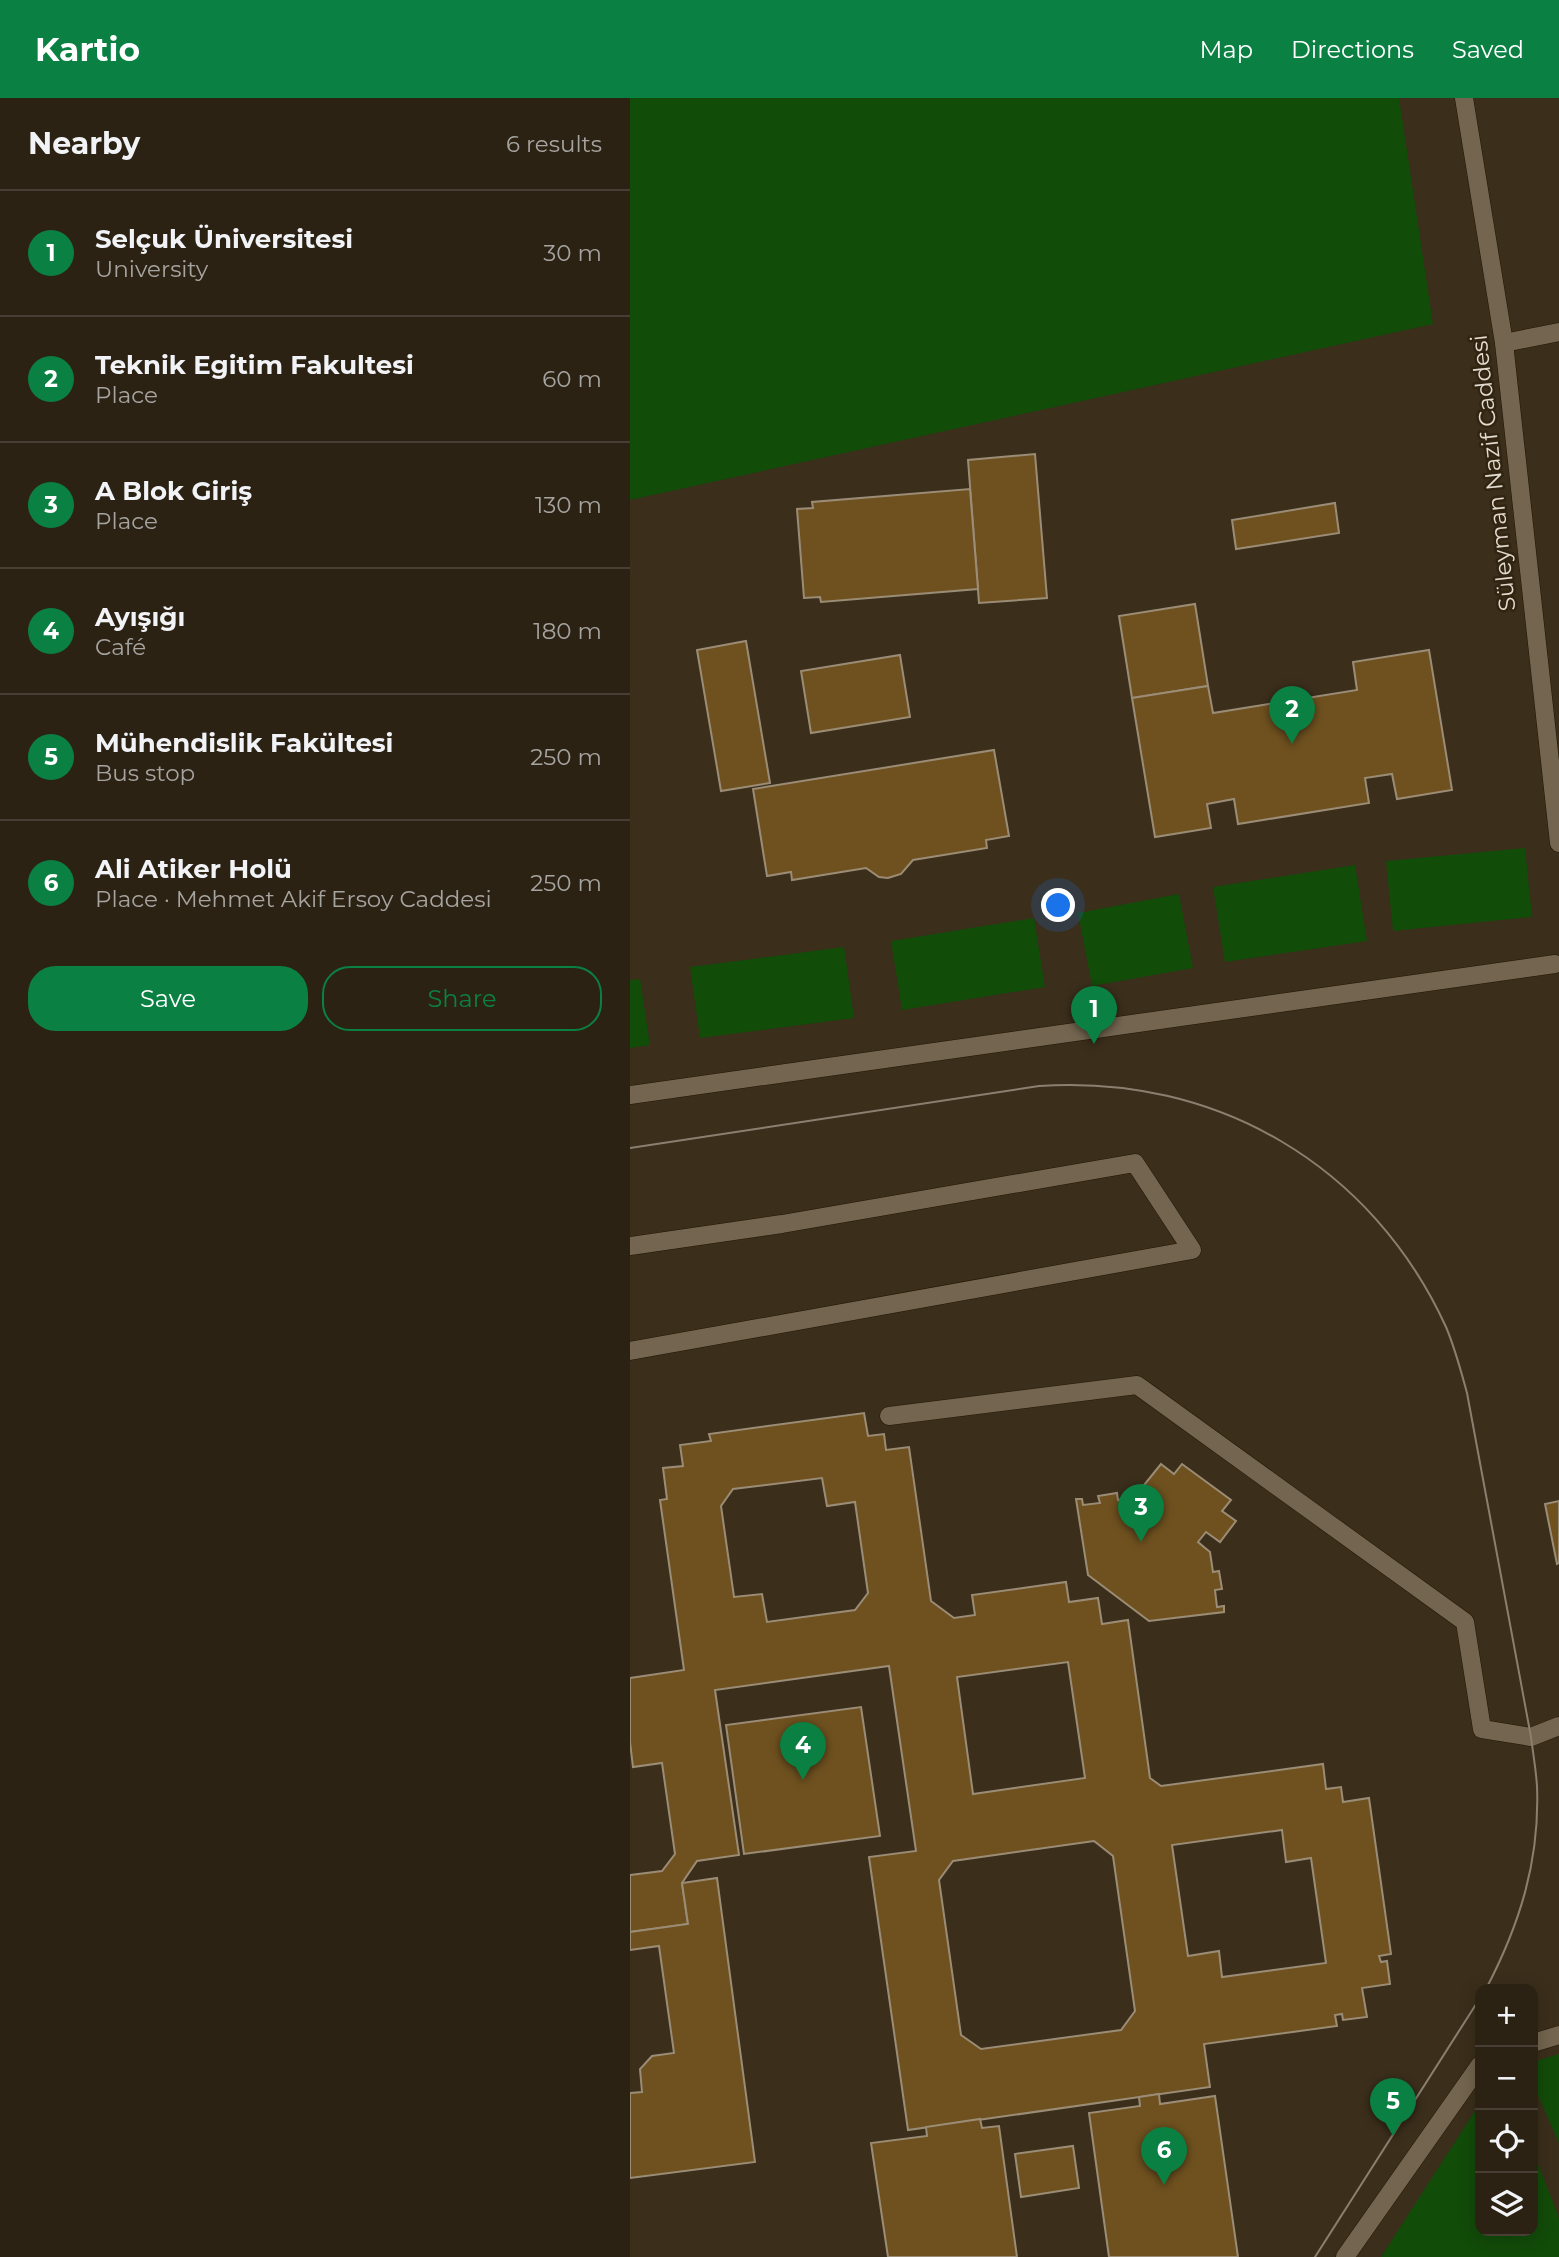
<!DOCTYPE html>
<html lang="en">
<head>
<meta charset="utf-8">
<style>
  :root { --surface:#2c2214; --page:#342a1d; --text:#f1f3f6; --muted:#a6a4a0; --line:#483f34; --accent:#0b8043 }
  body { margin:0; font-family:Montserrat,sans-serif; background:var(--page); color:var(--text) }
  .controls { position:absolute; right:21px; bottom:21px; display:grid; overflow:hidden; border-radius:14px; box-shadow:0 4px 18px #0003 }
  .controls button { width:63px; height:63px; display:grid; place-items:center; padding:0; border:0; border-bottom:2px solid var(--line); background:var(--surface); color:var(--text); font:35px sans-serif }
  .you { position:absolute; left:429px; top:808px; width:24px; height:24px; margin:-18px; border:5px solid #fff; border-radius:50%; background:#1a73e8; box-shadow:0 0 0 10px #1a73e833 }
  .badge { display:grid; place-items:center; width:46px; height:46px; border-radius:50%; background:var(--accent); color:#fff; font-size:23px; font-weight:700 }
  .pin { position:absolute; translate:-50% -58px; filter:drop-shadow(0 2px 4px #0008) }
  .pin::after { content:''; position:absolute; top:37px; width:24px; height:21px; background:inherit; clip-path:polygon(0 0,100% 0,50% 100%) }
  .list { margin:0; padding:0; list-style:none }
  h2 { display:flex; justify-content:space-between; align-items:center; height:91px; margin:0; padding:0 28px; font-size:30px }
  h2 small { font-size:23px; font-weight:400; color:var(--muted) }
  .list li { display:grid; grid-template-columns:46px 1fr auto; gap:21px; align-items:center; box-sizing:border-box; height:126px; padding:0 28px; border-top:2px solid var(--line) }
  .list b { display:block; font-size:26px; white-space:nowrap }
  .list p { margin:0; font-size:23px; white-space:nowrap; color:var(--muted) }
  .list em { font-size:23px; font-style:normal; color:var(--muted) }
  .actions { display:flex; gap:14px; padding:21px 28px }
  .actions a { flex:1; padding:16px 0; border:2px solid var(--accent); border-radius:28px; text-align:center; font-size:24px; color:var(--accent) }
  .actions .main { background:var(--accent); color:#fff }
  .icon { flex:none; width:38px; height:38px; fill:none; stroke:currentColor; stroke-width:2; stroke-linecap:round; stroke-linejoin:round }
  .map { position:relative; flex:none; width:929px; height:2159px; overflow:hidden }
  header { display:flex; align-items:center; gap:42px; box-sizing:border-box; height:98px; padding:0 35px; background:var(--accent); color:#fff }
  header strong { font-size:33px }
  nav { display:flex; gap:38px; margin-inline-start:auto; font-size:24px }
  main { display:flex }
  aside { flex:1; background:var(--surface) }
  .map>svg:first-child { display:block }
</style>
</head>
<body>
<header>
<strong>Kartio</strong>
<nav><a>Map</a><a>Directions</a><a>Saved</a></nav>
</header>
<main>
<aside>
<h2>Nearby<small>6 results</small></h2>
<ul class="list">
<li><span class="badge">1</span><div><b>Selçuk Üniversitesi</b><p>University</p></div><em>30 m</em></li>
<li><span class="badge">2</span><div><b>Teknik Egitim Fakultesi</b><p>Place</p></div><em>60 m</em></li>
<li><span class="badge">3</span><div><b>A Blok Giriş</b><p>Place</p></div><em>130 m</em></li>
<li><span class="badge">4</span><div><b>Ayışığı</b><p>Café</p></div><em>180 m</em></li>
<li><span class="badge">5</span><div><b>Mühendislik Fakültesi</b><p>Bus stop</p></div><em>250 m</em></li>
<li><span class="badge">6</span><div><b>Ali Atiker Holü</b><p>Place · Mehmet Akif Ersoy Caddesi</p></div><em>250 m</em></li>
</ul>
<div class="actions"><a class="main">Save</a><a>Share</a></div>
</aside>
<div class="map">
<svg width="929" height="2159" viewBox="0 0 929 2159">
  <rect width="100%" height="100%" fill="#3b2e1b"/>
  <g fill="#124c09">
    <path d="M0,0H769L803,226L0,402Z"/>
    <path d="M895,750L902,819L763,833L756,763Z"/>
    <path d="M725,767L737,843L595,864L583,789Z"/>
    <path d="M549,796L563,870L462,888L448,815Z"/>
    <path d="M404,820L415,889L272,912L261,843Z"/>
    <path d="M214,849L224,920L70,940L60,869Z"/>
    <path d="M10,881L20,947L0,950V882Z"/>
    <path d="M929,1956V2045L903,1986V1964Z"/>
    <path d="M850,2005V2133H903V2053L929,2120V2159H751Z"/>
  </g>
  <g fill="#6f511f" stroke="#9b8c76" stroke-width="2" fill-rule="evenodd">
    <path d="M405,356L417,500L349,505L338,362Z"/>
    <path d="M340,391L348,491L191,504L190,499L174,500L167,411L183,410L182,404Z"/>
    <path d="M705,405L709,435L606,451L602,422Z"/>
    <path d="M565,506L578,588L502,600L489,518Z"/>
    <path d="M116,543L140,685L91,693L67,552Z"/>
    <path d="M799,552L822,692L767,701L762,676L735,680L739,705L608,726L604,701L577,706L581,730L525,739L502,600L578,588L583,615L727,592L723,564Z"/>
    <path d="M270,557L280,619L181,635L171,573Z"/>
    <path d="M364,652L379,738L356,742L357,750L283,762L271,776L258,780L249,779L236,770L162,782L161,774L137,778L123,691Z"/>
    <path d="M234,1315L238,1338L254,1336L256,1352L279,1349L301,1503L324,1520L345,1517L342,1497L436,1484L439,1504L468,1500L472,1526L498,1522L520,1680L531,1688L693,1666L696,1691L711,1689L713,1704L739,1700L761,1856L749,1858L751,1864L757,1863L760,1886L732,1890L737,1919L713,1922L712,1916L705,1917L707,1928L574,1946L580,1989L278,2032L239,1759L286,1753L259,1568L85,1592L109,1757L67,1763L52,1785L58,1826L0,1834V1777L32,1773L45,1756L32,1665L3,1669L0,1644V1580L54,1572L30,1402L37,1401L33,1370L53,1368L50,1347L81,1343L79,1336ZM192,1380L197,1408L225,1404L238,1495L225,1512L137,1524L132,1496L104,1499L91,1408L103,1391ZM438,1564L455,1680L343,1696L327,1579ZM652,1732L656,1764L681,1760L696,1865L592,1879L589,1853L558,1858L542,1747ZM464,1743L483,1758L505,1913L491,1932L351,1951L331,1937L309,1782L323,1763Z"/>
    <path d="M531,1366L544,1376L552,1366L601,1402L592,1413L606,1423L590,1444L576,1434L568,1444L580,1454L583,1474L589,1473L592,1491L585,1492L587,1509L594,1508V1514L519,1523L458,1477L446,1401H452L453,1407L470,1405L468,1398L487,1395L488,1402L508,1399L520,1408L528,1398L514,1387Z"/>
    <path d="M929,1403V1465L927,1466L915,1406Z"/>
    <path d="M231,1609L250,1738L114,1756L96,1627Z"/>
    <path d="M87,1780L125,2064L0,2080V1995L12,1994L10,1971L22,1958L44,1955L29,1848L0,1852V1834L58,1826L52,1785Z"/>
    <path d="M529,1996L530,2006L585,1998L608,2159H479L459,2015L510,2008L509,1999Z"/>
    <path d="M350,2021L352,2030L369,2028L387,2159H258L241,2045L297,2038L296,2029Z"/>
    <path d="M443,2048L449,2090L391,2099L385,2056Z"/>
  </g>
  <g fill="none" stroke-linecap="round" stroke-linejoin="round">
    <defs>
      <g id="minor">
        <path d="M834,0L874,245L929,745"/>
        <path d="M874,245L929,234"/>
        <path d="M0,997L925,866"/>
        <path d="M0,1148L152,1126L505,1065L562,1152L0,1253"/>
        <path d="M259,1318L507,1287L835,1524L852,1631L901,1639L929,1628"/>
        <path d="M903,1945L929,1937"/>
        <path d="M715,2159L850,1967"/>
      </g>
    </defs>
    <use href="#minor" stroke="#221604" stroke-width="19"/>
    <use href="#minor" stroke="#73654f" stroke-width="18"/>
    <g stroke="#8b8070" stroke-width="2">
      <path d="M0,1050L409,988C586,976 742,1067 816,1229C825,1250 831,1273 837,1295L901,1639C903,1655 906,1672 907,1688C910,1762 890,1826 856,1891"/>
      <path d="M685,2159L850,1900"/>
    </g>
  </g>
  <g text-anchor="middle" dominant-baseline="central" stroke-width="5" stroke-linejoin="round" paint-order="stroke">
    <g font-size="23" fill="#e3dbcf" stroke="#312411">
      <text transform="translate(863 375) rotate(-96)">Süleyman Nazif Caddesi</text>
    </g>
  </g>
</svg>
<div class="controls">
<button>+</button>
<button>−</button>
<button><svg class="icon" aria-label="locate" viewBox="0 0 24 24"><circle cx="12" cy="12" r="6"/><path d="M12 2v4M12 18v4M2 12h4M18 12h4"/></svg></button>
<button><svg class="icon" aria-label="layers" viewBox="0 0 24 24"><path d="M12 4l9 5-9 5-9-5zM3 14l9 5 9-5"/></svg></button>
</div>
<div class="you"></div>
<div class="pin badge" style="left:464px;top:946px">1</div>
<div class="pin badge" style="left:662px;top:646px">2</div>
<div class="pin badge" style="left:511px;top:1444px">3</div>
<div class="pin badge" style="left:173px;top:1682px">4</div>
<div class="pin badge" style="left:763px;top:2038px">5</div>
<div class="pin badge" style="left:534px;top:2087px">6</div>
</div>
</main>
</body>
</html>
